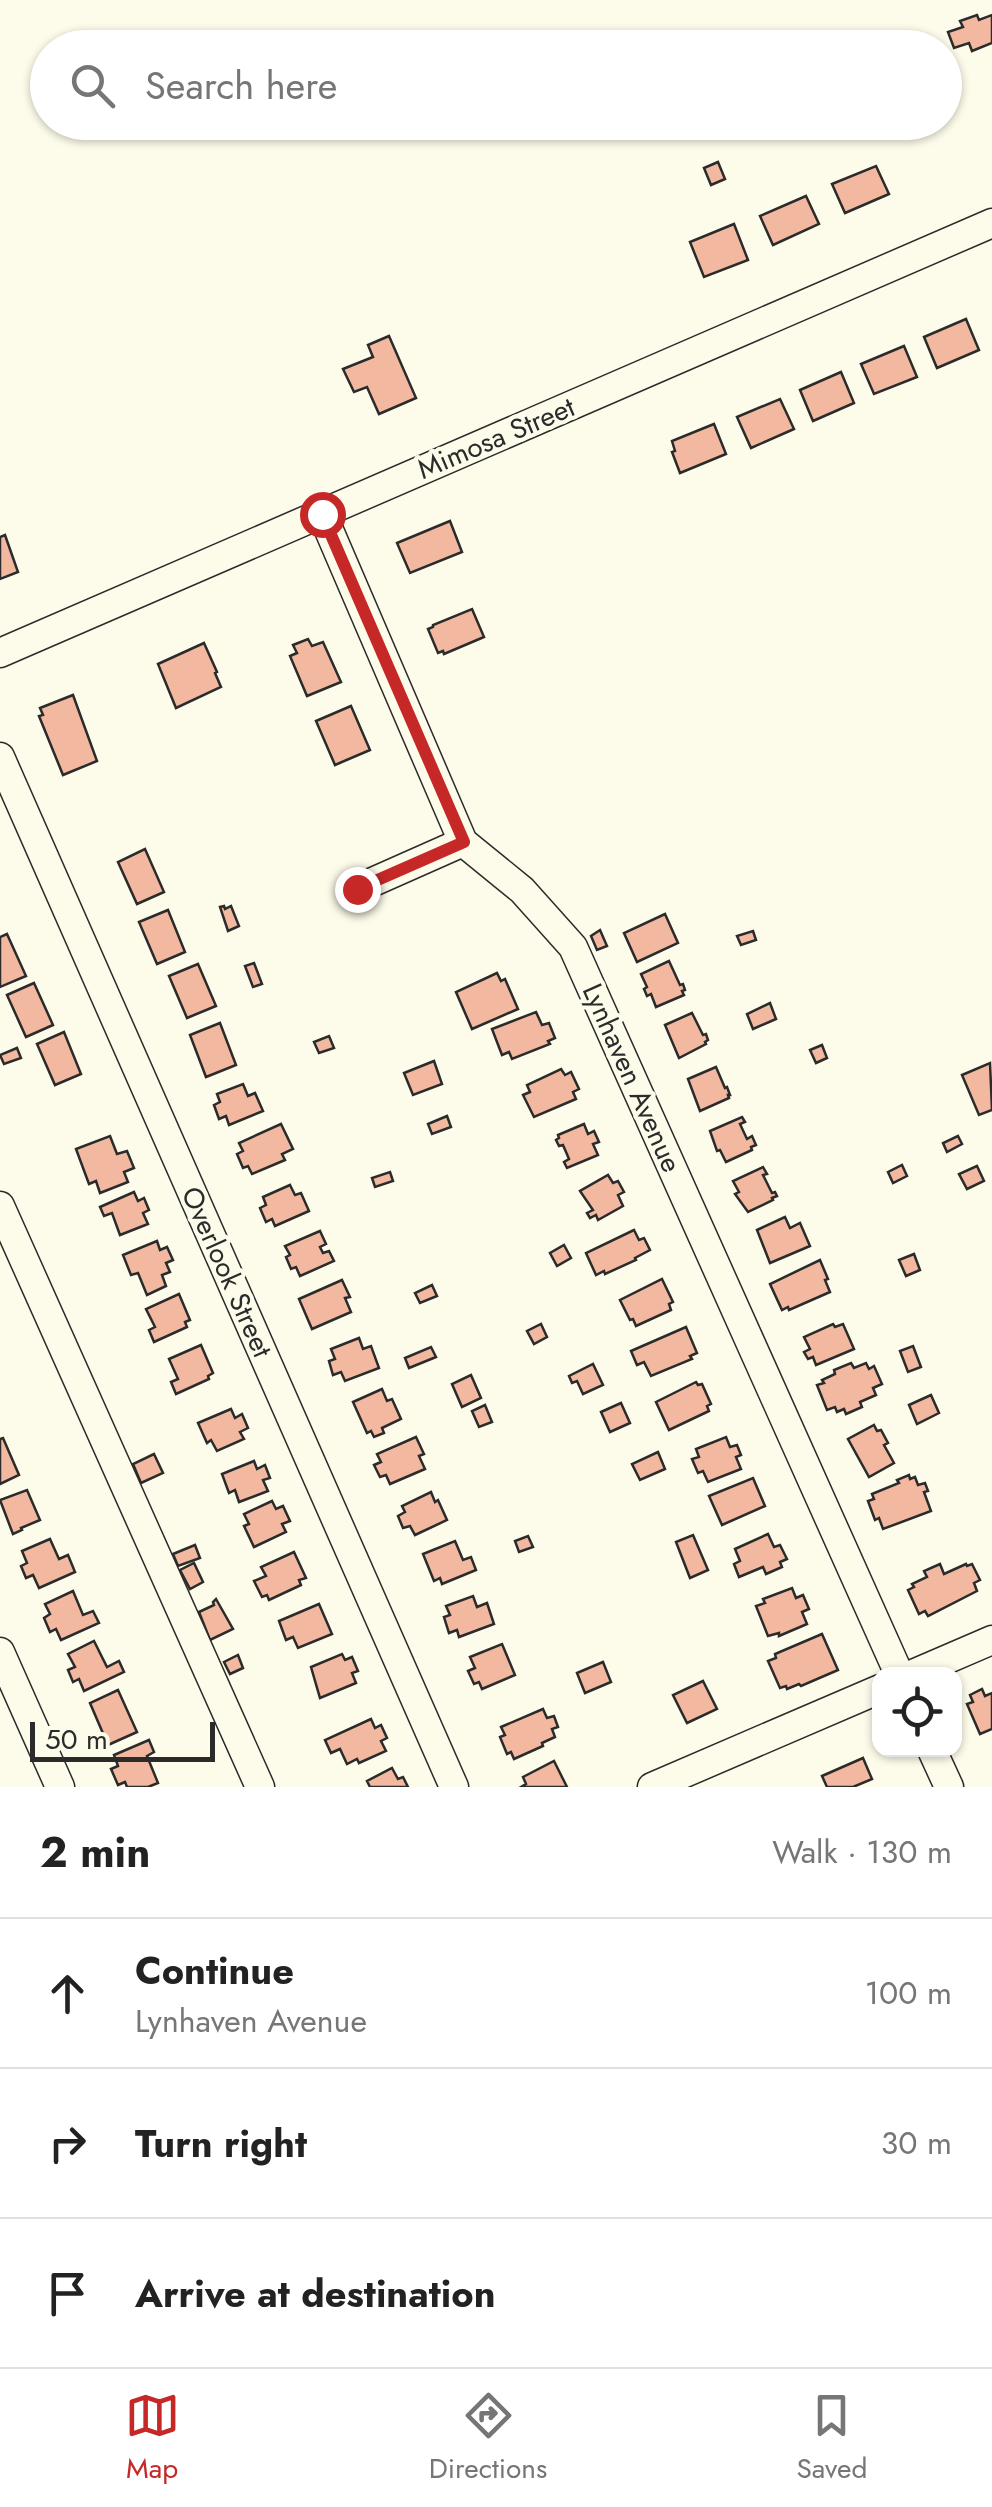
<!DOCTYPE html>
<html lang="en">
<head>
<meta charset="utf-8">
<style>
  :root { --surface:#fff; --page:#f2f2f2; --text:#222; --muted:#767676; --line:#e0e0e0; --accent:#c62828 }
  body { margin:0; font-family:Jost,sans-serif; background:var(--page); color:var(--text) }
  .controls { position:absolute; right:30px; bottom:30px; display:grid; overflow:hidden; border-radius:20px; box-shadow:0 2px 8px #0004 }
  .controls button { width:90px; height:90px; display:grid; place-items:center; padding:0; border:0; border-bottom:2px solid var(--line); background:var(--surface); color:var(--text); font:50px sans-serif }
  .scale { position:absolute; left:30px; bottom:25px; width:185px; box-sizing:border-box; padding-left:10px; border:5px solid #2b2b2b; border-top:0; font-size:28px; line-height:35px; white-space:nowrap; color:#2b2b2b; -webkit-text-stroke:8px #fdfbea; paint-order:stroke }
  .stop { position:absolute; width:30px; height:30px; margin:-22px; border:8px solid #c62828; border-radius:50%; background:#fff }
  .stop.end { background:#c62828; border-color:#fff; box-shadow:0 2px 10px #0008 }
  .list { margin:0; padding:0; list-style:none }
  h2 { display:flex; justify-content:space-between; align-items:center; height:130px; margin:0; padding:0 40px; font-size:42px }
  h2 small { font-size:32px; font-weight:400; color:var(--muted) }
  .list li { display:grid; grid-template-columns:65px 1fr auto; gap:30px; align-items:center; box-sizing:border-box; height:150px; padding:0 40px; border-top:2px solid var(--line) }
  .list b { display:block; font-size:38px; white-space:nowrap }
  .list p { margin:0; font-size:32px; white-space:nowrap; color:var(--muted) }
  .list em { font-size:32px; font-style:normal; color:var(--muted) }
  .icon { flex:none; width:55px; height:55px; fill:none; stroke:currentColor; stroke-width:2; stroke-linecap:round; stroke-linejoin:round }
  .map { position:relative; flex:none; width:992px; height:1787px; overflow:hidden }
  .search { position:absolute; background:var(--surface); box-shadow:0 2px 8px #0004; left:30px; right:30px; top:30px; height:110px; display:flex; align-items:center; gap:25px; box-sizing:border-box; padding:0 35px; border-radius:55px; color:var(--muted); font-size:38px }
  .sheet { height:580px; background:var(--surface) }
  nav { display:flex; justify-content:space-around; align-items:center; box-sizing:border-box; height:140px; border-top:2px solid var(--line); background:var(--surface); font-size:28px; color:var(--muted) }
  nav a { display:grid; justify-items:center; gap:5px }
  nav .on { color:var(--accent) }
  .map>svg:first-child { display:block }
</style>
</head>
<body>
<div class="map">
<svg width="992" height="1787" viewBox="0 0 992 1787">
  <rect width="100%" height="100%" fill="#fdfbea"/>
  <g fill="#f2b8a0" stroke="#2b2b2b" stroke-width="2.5">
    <path d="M977,15L979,20L992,15V43L972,51L969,43L954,48L948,32L963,27L960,21Z"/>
    <path d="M718,162L725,179L711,185L704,168Z"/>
    <path d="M876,166L889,194L845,213L832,184Z"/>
    <path d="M806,196L819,224L773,245L760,216Z"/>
    <path d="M734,224L748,260L704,277L690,242Z"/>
    <path d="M966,319L979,350L937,368L924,337Z"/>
    <path d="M389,336L416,398L379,414L367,387L354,392L343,369L373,357L368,345Z"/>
    <path d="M904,346L917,377L874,394L861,364Z"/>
    <path d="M841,372L854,403L813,421L800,390Z"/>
    <path d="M780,399L794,429L751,448L737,417Z"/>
    <path d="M714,424L726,454L680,473L672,452L675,451L672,441Z"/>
    <path d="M450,521L462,552L410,573L397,543Z"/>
    <path d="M5,535L18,572L0,579V537Z"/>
    <path d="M472,609L484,637L444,654L443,651L438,653L428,629L433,627V625Z"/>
    <path d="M308,639L312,646L323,642L341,682L307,696L290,656L297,653L293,645Z"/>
    <path d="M204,643L217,672L215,673L221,687L176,708L158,664Z"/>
    <path d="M73,695L97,761L63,775L39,716L43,715L40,708Z"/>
    <path d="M351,706L370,750L335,765L316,721Z"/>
    <path d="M145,849L164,892L137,904L118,862Z"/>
    <path d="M224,906L225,909L231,906L239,926L228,931L220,907Z"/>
    <path d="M168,910L185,952L157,964L139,922Z"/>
    <path d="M665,914L678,943L637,962L624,933Z"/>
    <path d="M600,930L607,946L597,950L591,936Z"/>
    <path d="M753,931L756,940L741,945L737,936Z"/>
    <path d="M7,934L26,976L0,987V937Z"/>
    <path d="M669,961L680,985L683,984L685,990L682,991L684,995L656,1007L651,994L647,996L644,989L647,987L641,974Z"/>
    <path d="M254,963L262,984L253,987L245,966Z"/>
    <path d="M198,964L216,1006L187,1018L169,976Z"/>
    <path d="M497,973L501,981L505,979L518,1009L472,1029L456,992Z"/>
    <path d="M34,983L53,1025L26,1037L7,995Z"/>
    <path d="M770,1003L776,1019L753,1029L747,1014Z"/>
    <path d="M536,1012L542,1025L549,1023L555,1038L548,1041L550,1044L512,1059L509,1052L502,1055L492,1029Z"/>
    <path d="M692,1013L703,1035L706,1034L708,1040L705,1042L706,1044L679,1058L665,1025Z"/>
    <path d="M220,1023L236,1065L206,1077L190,1035Z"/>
    <path d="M64,1032L81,1074L55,1085L37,1044Z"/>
    <path d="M329,1036L334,1048L319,1053L314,1042Z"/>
    <path d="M822,1045L827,1058L816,1063L810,1050Z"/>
    <path d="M17,1048L21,1058L4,1064L0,1055Z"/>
    <path d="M434,1061L442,1084L413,1095L404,1073Z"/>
    <path d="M990,1063L992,1110L979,1115L962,1075Z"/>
    <path d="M716,1067L725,1088L727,1087L730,1095H728L729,1098L700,1111L688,1079Z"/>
    <path d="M561,1069L565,1075L571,1072L579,1089L573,1092L576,1099L534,1117L523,1095L530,1092L527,1085Z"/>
    <path d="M243,1084L248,1096L255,1093L263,1111L229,1125L226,1116L219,1119L214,1105L220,1102L217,1094Z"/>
    <path d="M447,1116L451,1127L432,1134L428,1124Z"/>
    <path d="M742,1117L745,1122L740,1124L747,1139L752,1136L756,1145L751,1147L752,1150L726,1162L720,1150L717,1151L710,1131Z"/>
    <path d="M281,1124L293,1149L282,1154L285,1160L252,1174L248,1166L243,1168L237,1154L243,1151L239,1143Z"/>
    <path d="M584,1124L588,1134L594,1131L599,1142L593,1144L598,1155L567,1168L564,1162L569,1159L563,1145L559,1146L556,1140L559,1138L558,1135Z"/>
    <path d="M110,1136L117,1154L127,1151L134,1168L124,1172L128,1182L100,1193L96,1181L89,1184L76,1149Z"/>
    <path d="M958,1136L962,1144L947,1152L943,1143Z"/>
    <path d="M902,1165L907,1176L893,1183L888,1172Z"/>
    <path d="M977,1166L984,1181L967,1189L959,1174Z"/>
    <path d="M763,1167L767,1174L763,1175L772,1193L775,1192L777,1196L772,1198L773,1200L748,1212L735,1194L739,1192L733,1181Z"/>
    <path d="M390,1172L393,1181L375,1187L372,1178Z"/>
    <path d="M608,1175L613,1183L618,1181L624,1192L618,1195L623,1206L598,1220L596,1215L590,1218L587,1213L593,1210L580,1191Z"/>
    <path d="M290,1185L295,1195L301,1193L309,1211L275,1226L272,1219L266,1222L260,1208L266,1205L263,1197Z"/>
    <path d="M134,1192L138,1201L144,1198L149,1210L143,1213L148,1224L120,1235L112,1213L104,1216L100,1207Z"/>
    <path d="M785,1217L790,1228L800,1223L810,1246L770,1263L757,1230Z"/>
    <path d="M634,1230L639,1240L644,1238L650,1250L635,1258L636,1260L605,1274L604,1271L596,1275L586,1253Z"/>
    <path d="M320,1231L326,1244L320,1247L323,1253L329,1251L334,1261L300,1276L296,1267L291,1269L286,1257L290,1255L285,1246Z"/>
    <path d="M157,1241L160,1250L167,1247L173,1260L166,1263L170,1272L162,1275L166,1286L147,1295L138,1273L131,1275L123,1255Z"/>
    <path d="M564,1245L571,1258L557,1266L550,1253Z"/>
    <path d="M914,1254L920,1270L906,1276L899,1260Z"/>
    <path d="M820,1260L828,1279L825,1280L830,1292L789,1310L788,1307L782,1310L770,1284Z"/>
    <path d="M662,1279L673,1302L669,1304L671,1310L636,1326L633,1319L630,1320L620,1300Z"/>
    <path d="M342,1280L350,1297L345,1298L351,1312L312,1329L299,1299Z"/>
    <path d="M432,1285L437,1296L420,1303L415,1293Z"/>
    <path d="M179,1294L190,1320L185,1322L187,1327L154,1342L149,1330L155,1327L146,1309Z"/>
    <path d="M541,1324L547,1337L534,1344L527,1331Z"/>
    <path d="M833,1324L835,1327L843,1324L854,1349L816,1365L813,1357L808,1359L804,1352L810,1349L804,1337Z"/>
    <path d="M686,1327L697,1353L690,1356L692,1359L651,1376L644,1362L637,1365L631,1351Z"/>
    <path d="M359,1338L363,1349L371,1346L379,1368L345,1381L341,1372L333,1375L329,1361L335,1359L331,1349Z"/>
    <path d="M201,1345L213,1373L208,1376L209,1379L176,1394L171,1382L178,1379L169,1359Z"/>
    <path d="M913,1346L921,1367L908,1372L900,1351Z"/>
    <path d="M431,1347L436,1357L409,1368L405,1358Z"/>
    <path d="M851,1363L854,1368L866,1363L869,1369L874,1366L882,1384L873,1388L876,1395L860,1402L862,1407L846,1414L844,1409L837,1412L835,1407L827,1410L817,1385L824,1383L822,1380L835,1374L834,1370Z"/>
    <path d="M593,1364L603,1385L583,1394L577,1381L572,1383L569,1376Z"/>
    <path d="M471,1375L481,1398L462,1407L452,1384Z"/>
    <path d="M696,1382L698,1385L702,1384L711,1404L707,1406L709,1411L669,1430L656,1402Z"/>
    <path d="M382,1389L387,1401L392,1399L401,1419L382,1428L384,1433L374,1437L371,1431L367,1433L353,1402Z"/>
    <path d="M931,1395L939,1413L917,1424L909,1405Z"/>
    <path d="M621,1403L630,1423L610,1432L601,1412Z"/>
    <path d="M485,1405L492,1422L479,1427L472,1411Z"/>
    <path d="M231,1409L235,1418L242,1414L248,1428L240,1432L244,1439L217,1451L211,1440L207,1443L198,1423Z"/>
    <path d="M874,1425L877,1431L881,1430L888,1443L884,1445L894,1463L869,1477L848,1439Z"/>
    <path d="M416,1437L424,1454L419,1456L425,1469L390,1484L386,1475L380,1477L374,1465L381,1462L377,1454Z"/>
    <path d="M726,1437L730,1447L737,1445L741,1455L736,1457L741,1469L708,1482L703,1471L698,1473L692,1459L699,1457L696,1449Z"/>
    <path d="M3,1438L19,1475L0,1484V1439Z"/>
    <path d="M658,1452L665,1469L640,1480L632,1464Z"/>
    <path d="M154,1454L163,1473L141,1483L133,1464Z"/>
    <path d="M254,1461L257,1469L265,1465L270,1478L263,1480L268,1491L239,1502L235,1490L229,1493L222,1474Z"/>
    <path d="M909,1475L910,1479L915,1477L918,1485L925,1483L928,1491L924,1492L931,1511L883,1529L879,1518L875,1520L868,1501L874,1499L872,1494L899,1483L897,1480Z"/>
    <path d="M753,1478L765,1506L722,1525L709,1496Z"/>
    <path d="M27,1490L40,1520L21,1528L22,1530L13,1534L0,1500Z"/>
    <path d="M431,1492L435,1502L438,1500L447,1520L415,1535L410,1526L403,1528L398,1516L405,1512L402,1506Z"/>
    <path d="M272,1501L276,1509L283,1506L290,1521L282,1524L286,1532L254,1547L244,1526L249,1524L244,1514Z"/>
    <path d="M768,1534L774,1547L780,1545L787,1559L780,1562L782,1567L766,1574L763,1567L739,1577L734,1564L740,1561L735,1549Z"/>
    <path d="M693,1535L708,1570L690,1578L676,1542Z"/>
    <path d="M528,1536L533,1547L519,1552L515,1541Z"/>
    <path d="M50,1539L59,1559L68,1555L75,1572L39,1588L33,1575L26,1578L21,1566L27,1563L22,1551Z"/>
    <path d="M455,1541L463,1560L471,1557L476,1570L442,1584L440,1578L434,1581L423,1554Z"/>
    <path d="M195,1545L200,1558L178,1566L173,1554Z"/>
    <path d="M294,1552L306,1578L299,1580L301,1585L269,1600L267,1595L262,1597L254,1581L266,1576L261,1567Z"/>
    <path d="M194,1563L203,1582L190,1589L180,1570Z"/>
    <path d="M940,1564L944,1574L966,1564L967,1566L972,1564L980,1580L974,1583L977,1591L928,1616L925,1611L919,1614L908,1590L914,1587L912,1584L927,1577L924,1571Z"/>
    <path d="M792,1588L796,1598L803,1595L809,1609L802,1612L807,1624L779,1636V1633L768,1636L756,1606L765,1603L763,1599Z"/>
    <path d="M73,1591L83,1615L93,1611L99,1623L61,1640L56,1629L50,1632L44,1618L50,1614L45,1604Z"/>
    <path d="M473,1596L477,1607L487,1603L494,1624L459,1637L457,1630L449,1633L444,1617L450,1615L446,1606Z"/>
    <path d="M216,1599L233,1629L210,1640L199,1612L214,1605L213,1602Z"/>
    <path d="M319,1604L332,1634L298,1648L293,1637L286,1640L279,1621Z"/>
    <path d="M822,1634L838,1670L801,1686L799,1684L787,1689L786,1686L780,1688L768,1661L776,1658L775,1654Z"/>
    <path d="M94,1641L107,1667L119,1661L124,1672L84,1691L79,1679L73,1682L68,1670L75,1667L68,1654Z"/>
    <path d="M502,1644L515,1675L482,1689L479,1682L474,1684L468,1671L475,1668L470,1657Z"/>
    <path d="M342,1654L345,1660L352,1657L358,1671L352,1673L356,1683L320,1698L311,1667Z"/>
    <path d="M238,1655L243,1668L230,1674L224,1662Z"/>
    <path d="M603,1662L611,1682L585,1693L577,1673Z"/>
    <path d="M703,1681L717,1709L687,1723L673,1695Z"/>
    <path d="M982,1689L985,1696L992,1693V1729L980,1734L967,1704L973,1702L970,1695Z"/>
    <path d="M118,1690L137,1732L108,1745L90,1703Z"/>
    <path d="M543,1709L547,1718L554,1716L558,1727L552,1729L555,1737L542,1743L543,1746L514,1759L511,1752L507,1754L500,1737L505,1735L501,1727Z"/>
    <path d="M371,1719L375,1728L381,1725L387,1738L381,1741L386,1751L359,1763L357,1759L347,1764L340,1749L331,1753L325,1740Z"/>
    <path d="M149,1740L154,1752L147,1756L158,1783L148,1787H127L125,1782L118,1785L111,1769L118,1766L114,1755Z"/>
    <path d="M863,1758L872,1779L853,1787H827L822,1776Z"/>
    <path d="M554,1761L567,1787H521L526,1784L523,1777Z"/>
    <path d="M392,1768L398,1779L403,1777L408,1787H370L367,1781Z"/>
  </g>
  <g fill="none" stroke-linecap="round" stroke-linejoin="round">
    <defs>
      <g id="minor">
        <path d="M322,514L463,842L522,890L573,947L899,1674"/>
        <path d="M0,653L992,223"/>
        <path d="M0,757L454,1787"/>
        <path d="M357,889L463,842"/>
        <path d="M0,1206L260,1787"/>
        <path d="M0,1652L60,1787"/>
        <path d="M913,1674L992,1640"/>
        <path d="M932,1750L949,1787"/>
        <path d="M652,1787L880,1689"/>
      </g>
    </defs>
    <use href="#minor" stroke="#2b2b2b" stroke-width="31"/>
    <use href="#minor" stroke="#fdfbea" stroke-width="28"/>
  </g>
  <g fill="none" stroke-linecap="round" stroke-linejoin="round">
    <path stroke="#c62828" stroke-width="12" d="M322,514L464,842L357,889"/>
  </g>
  <g text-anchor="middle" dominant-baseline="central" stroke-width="8" stroke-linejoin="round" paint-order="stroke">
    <g font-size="28" fill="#2b2b2b" stroke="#fdfbea">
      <text transform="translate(496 438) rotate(-23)">Mimosa Street</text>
      <text transform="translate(632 1078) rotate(66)">Lynhaven Avenue</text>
      <text transform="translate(227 1272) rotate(66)">Overlook Street</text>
    </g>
  </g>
</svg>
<div class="controls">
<button><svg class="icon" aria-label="locate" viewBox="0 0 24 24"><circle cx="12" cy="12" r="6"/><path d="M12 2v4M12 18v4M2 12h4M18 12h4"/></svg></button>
</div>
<div class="scale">50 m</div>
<div class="stop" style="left:322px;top:514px"></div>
<div class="stop end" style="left:357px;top:889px"></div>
<div class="search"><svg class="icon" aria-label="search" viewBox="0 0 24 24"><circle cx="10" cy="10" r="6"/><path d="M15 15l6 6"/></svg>Search here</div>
</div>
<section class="sheet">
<h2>2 min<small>Walk · 130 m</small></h2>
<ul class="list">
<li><svg class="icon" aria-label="ahead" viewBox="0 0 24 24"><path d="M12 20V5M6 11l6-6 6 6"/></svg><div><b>Continue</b><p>Lynhaven Avenue</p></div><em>100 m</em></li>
<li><svg class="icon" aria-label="right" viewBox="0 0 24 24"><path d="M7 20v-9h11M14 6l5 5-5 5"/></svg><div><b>Turn right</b></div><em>30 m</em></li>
<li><svg class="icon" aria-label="arrive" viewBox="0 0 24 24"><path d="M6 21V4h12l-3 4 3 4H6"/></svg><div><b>Arrive at destination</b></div></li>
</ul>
</section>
<nav>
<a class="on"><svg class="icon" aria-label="map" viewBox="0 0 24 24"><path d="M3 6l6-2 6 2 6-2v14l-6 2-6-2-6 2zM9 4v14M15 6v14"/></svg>Map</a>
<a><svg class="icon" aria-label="directions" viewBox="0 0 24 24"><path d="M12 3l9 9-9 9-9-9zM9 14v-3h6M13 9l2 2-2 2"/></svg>Directions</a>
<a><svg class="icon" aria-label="saved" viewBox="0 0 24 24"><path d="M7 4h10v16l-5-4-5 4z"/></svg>Saved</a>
</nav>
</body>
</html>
